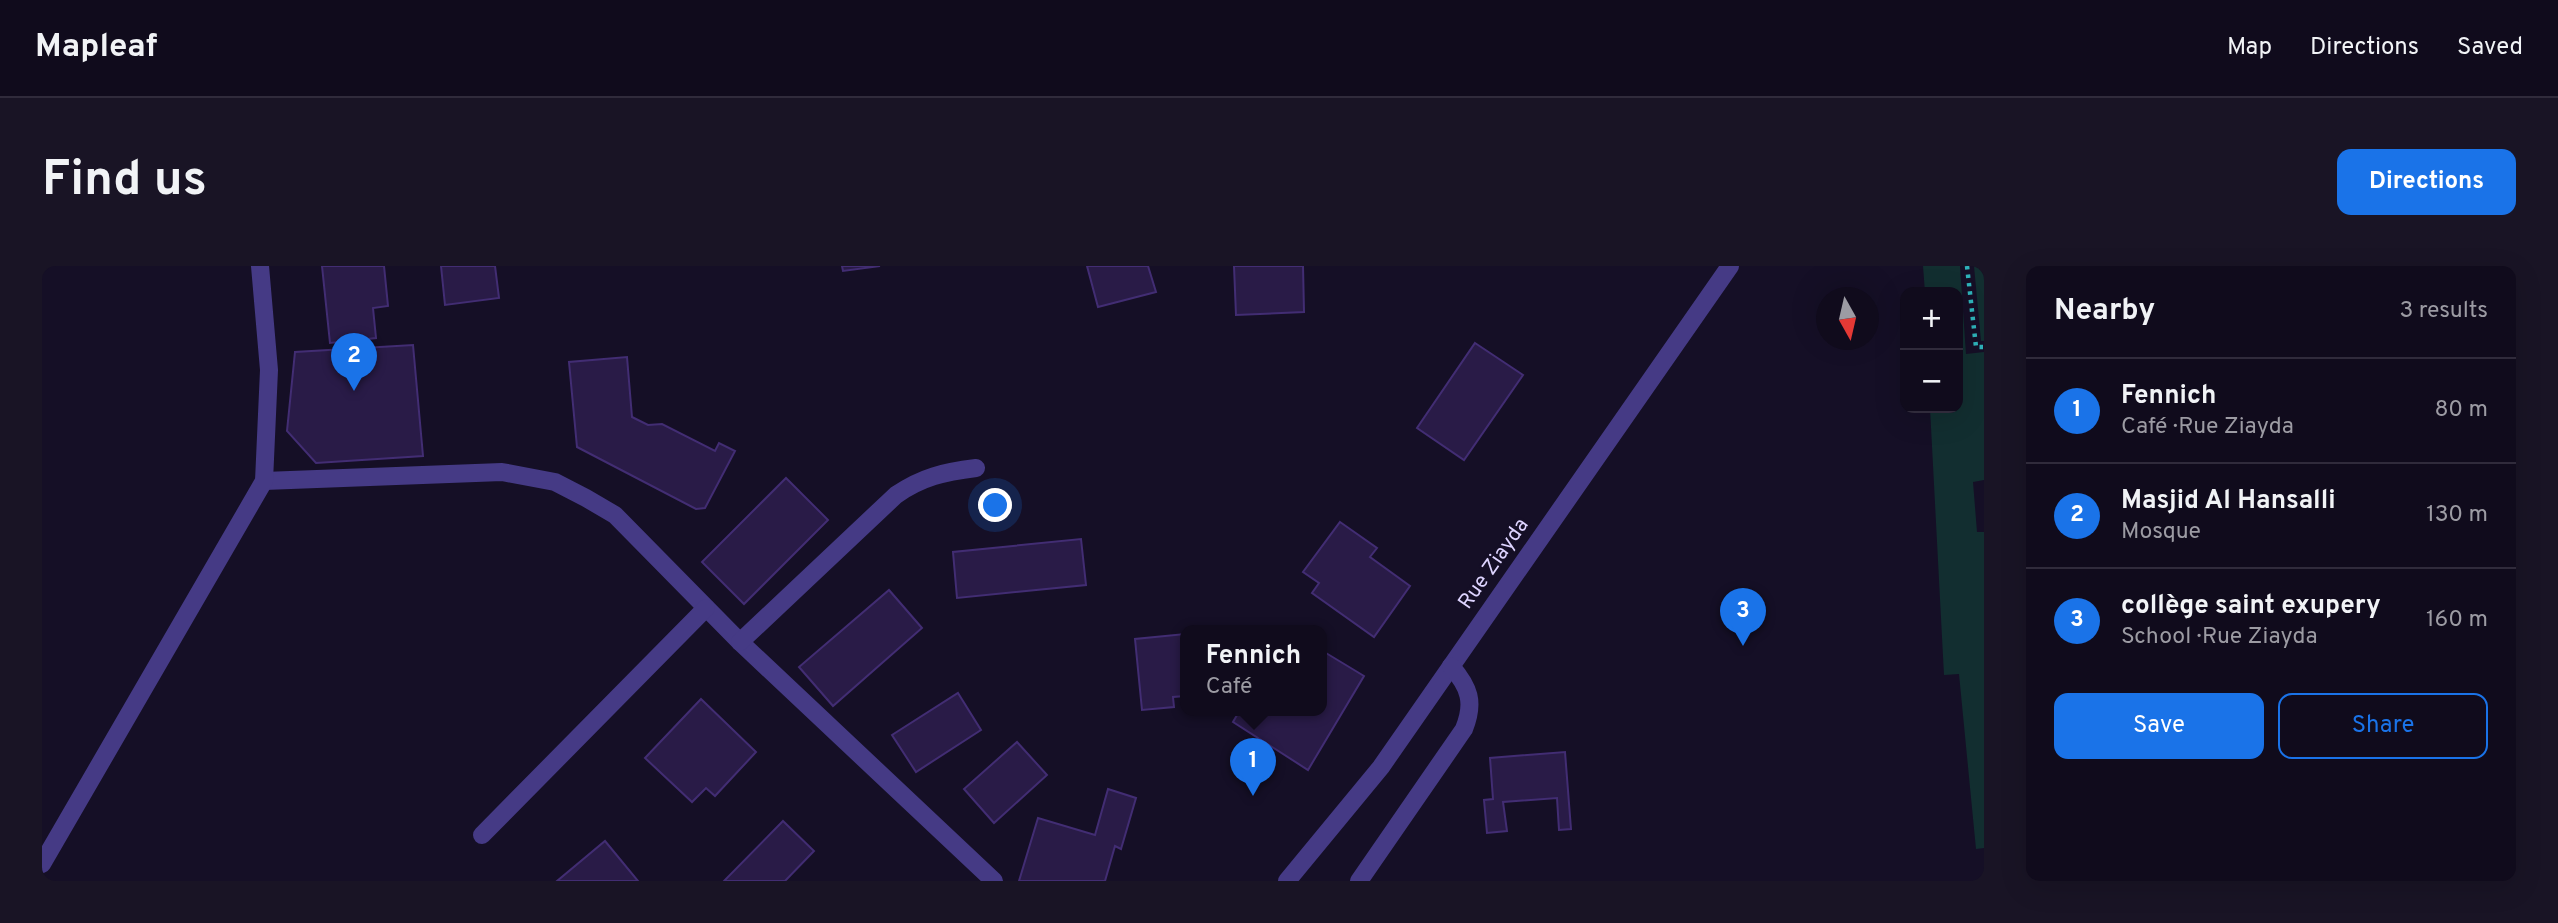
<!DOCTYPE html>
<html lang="en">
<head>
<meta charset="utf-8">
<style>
  :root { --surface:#100b1c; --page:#191425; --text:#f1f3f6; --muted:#9c9ba3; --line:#302b3b; --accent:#1a73e8 }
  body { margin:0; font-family:Overpass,sans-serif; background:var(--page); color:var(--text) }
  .controls { position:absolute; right:21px; top:21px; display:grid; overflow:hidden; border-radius:14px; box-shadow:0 7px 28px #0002 }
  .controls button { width:63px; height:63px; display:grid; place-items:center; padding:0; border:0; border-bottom:2px solid var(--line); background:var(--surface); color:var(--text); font:35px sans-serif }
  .compass { position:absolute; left:1774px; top:21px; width:63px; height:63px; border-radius:50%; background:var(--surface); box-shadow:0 7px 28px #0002; rotate:172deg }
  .you { position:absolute; left:954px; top:240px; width:24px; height:24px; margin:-18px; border:5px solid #fff; border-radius:50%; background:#1a73e8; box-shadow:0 0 0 10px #1a73e833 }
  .badge { display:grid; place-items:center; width:46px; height:46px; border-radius:50%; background:var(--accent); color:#fff; font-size:23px; font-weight:700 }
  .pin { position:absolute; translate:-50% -58px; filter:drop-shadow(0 2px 4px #0008) }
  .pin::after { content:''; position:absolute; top:37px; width:24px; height:21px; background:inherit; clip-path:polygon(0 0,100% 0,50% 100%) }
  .popup { position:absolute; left:1138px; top:359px; width:147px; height:91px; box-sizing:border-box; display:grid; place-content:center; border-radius:14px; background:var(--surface); filter:drop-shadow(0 2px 5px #0005); font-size:23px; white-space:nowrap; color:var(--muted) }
  .popup b { font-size:26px; color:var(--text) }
  .popup::after { content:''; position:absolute; left:50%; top:100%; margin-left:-14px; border:14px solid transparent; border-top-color:var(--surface) }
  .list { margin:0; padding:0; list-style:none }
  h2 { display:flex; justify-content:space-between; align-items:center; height:91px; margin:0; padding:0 28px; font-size:30px }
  h2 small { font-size:23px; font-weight:400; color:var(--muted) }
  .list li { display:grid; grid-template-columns:46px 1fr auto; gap:21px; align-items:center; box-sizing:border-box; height:105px; padding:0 28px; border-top:2px solid var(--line) }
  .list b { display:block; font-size:26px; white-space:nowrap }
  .list p { margin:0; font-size:23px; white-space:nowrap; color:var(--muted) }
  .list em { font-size:23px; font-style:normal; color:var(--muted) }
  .actions { display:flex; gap:14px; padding:21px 28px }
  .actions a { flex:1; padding:16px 0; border:2px solid var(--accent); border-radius:14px; text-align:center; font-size:24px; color:var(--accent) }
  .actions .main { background:var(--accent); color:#fff }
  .map { position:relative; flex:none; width:1942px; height:615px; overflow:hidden; border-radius:14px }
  header { display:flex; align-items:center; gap:42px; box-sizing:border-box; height:98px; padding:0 35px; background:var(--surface); border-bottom:2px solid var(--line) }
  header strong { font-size:33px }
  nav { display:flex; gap:38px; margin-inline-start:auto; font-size:24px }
  .intro { display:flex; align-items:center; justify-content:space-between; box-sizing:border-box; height:168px; padding:0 42px }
  h1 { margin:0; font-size:49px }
  .button { padding:18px 32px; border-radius:14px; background:var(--accent); color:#fff; font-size:24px; font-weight:700 }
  main { display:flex; gap:42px; padding:0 42px }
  aside { flex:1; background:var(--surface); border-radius:14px; box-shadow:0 7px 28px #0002 }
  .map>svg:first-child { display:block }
</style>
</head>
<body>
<header>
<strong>Mapleaf</strong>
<nav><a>Map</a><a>Directions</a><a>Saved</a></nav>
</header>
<div class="intro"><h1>Find us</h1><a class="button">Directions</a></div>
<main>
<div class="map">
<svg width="1942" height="615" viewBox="0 0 1942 615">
  <rect width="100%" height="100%" fill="#150f26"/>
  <g fill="#122e30">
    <path d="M1881,0H1918L1924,88L1942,86V214L1931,216L1935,266H1942V582L1934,583L1917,408L1902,409L1888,142H1916V26H1883Z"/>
    <path d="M1932,0H1942V75H1939Z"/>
  </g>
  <g fill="#291b47" stroke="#422d73" stroke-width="2">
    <path d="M280,0H342L346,40L331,42L334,72L288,77Z"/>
    <path d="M399,0H453L457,32L403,39Z"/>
    <path d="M800,0H838L801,5Z"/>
    <path d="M1045,0H1106L1114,26L1056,41Z"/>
    <path d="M1192,0H1261L1262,46L1194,49Z"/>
    <path d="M1433,77L1481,109L1422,194L1375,162Z"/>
    <path d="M371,79L381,190L274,197L245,165L253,86Z"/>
    <path d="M585,91L590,151L606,159L620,158L673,185L677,177L693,185L663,242L654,243L535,181L527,96Z"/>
    <path d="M744,212L786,254L702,338L660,296Z"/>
    <path d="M1298,256L1335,282L1328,291L1368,320L1332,371L1270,327L1277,317L1261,306Z"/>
    <path d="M1039,273L1044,319L915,332L911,286Z"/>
    <path d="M847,324L880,362L791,440L757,401Z"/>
    <path d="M1143,368V430L1131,431L1132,441L1100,444L1093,373Z"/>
    <path d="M1279,384L1322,410L1266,504L1191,456L1198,444H1279Z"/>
    <path d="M916,427L939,464L874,506L850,469Z"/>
    <path d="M659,433L714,486L673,530L664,522L650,536L603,492Z"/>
    <path d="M975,476L1005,509L952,557L922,523Z"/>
    <path d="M1523,486L1529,563L1517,564L1515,532L1461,536L1465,565L1445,567L1442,534L1451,533L1448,492Z"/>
    <path d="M1066,523L1094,532L1079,583L1073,580L1063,615H977L996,552L1053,569Z"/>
    <path d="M741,555L772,585L743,615H682Z"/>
    <path d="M563,575L596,615H515Z"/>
  </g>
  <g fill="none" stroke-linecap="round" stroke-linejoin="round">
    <path stroke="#2eb2b9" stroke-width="4.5" stroke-dasharray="3.5 5" stroke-linecap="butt" d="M1925,0L1934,81H1942"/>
    <g stroke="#453a85" stroke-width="18">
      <path d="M222,215L460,206L513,216L544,232L573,249L698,376L952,615"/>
      <path d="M698,376L854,229C880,211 902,206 934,202"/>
      <path d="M440,569L664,342"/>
      <path d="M0,598L222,215L227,104L218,0"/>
      <path d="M1245,615L1339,501L1688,0"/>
      <path d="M1317,615L1422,463C1433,436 1427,421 1409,400"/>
    </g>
  </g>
  <g text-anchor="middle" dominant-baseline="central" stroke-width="5" stroke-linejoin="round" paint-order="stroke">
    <g font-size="21" fill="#ded4ff" stroke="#150f26">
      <text transform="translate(1452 298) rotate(-55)">Rue Ziayda</text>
    </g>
  </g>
</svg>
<div class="controls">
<button>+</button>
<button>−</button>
</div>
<svg class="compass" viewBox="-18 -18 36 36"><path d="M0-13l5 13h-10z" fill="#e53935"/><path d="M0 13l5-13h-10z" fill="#9c9ba3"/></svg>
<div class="you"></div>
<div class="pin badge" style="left:1211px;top:530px">1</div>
<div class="popup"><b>Fennich</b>Café</div>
<div class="pin badge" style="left:312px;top:125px">2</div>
<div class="pin badge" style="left:1701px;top:380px">3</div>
</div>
<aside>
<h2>Nearby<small>3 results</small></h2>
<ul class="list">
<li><span class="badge">1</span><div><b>Fennich</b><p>Café · Rue Ziayda</p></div><em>80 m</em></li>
<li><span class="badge">2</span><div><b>Masjid Al Hansalli</b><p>Mosque</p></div><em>130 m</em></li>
<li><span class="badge">3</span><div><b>collège saint exupery</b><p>School · Rue Ziayda</p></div><em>160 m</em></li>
</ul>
<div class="actions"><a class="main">Save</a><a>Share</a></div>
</aside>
</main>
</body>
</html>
